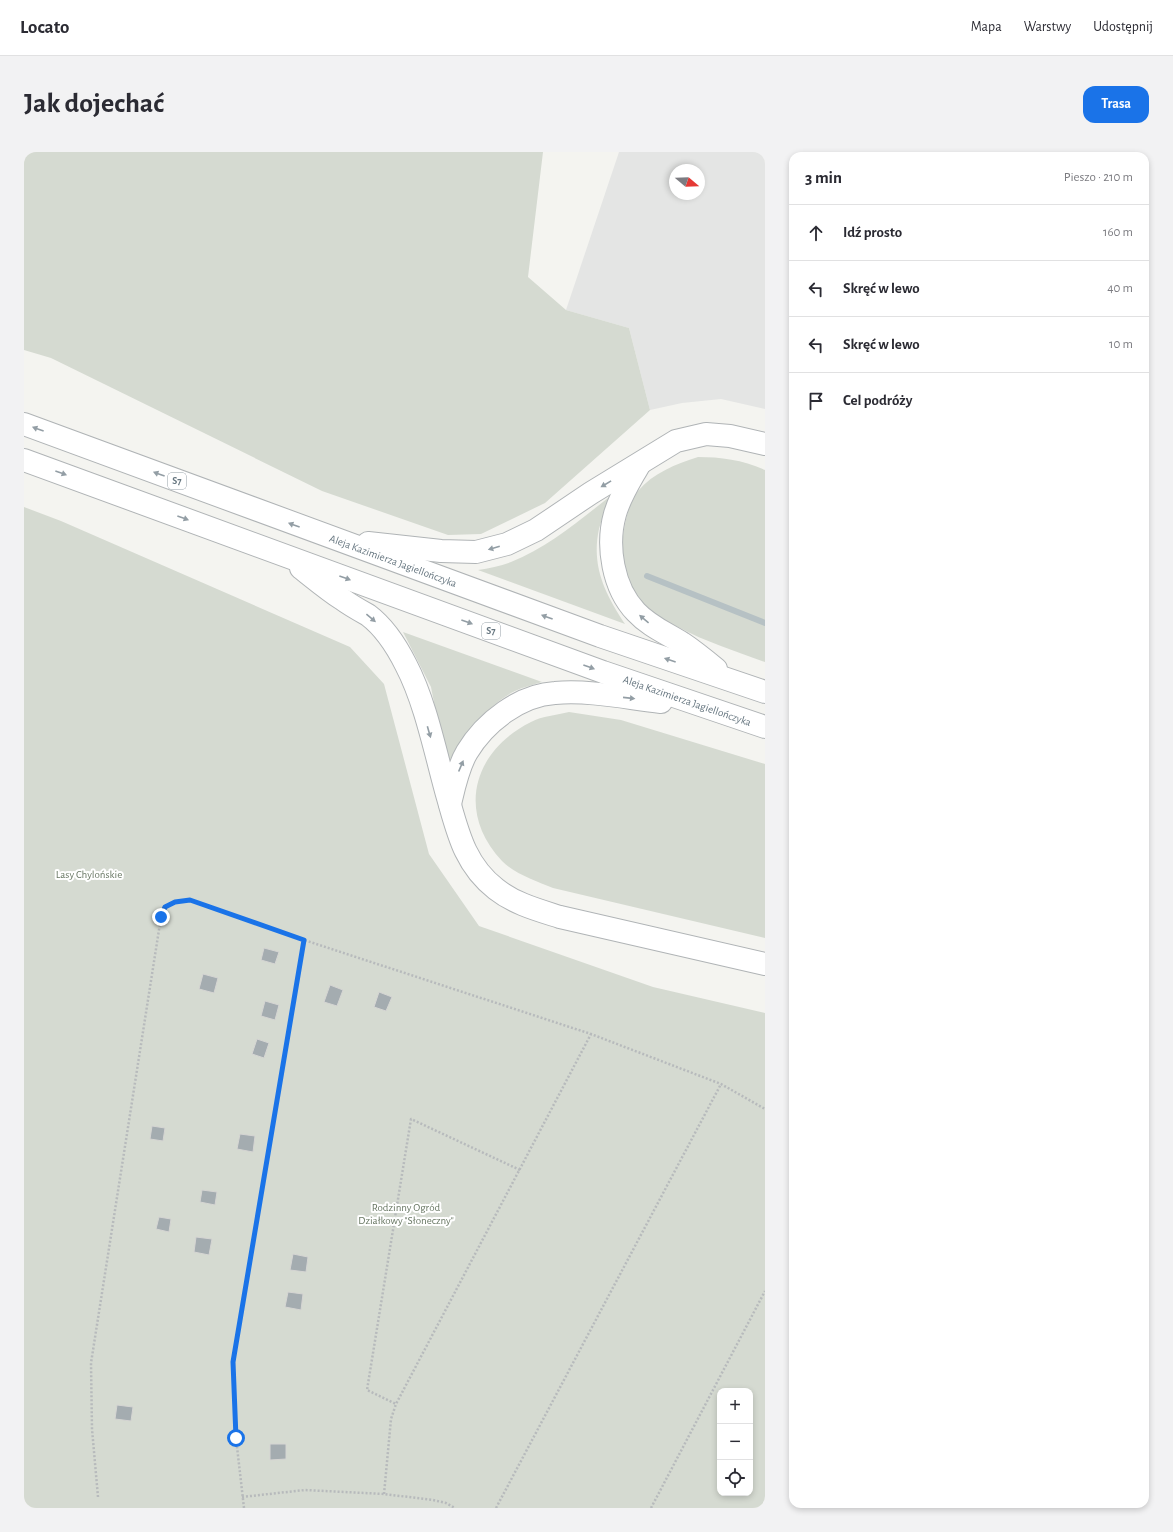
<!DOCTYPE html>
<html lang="pl">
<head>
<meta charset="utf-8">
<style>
  :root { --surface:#fff; --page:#f2f2f3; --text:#2b2b33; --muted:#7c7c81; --line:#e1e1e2; --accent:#1a73e8 }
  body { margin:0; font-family:"Alegreya Sans",sans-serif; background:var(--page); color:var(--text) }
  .controls { position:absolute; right:12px; bottom:12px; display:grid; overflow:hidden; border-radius:8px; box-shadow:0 2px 6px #0003 }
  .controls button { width:36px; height:36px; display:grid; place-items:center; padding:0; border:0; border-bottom:1px solid var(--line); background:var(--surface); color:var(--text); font:20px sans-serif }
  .compass { position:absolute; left:645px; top:12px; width:36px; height:36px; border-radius:50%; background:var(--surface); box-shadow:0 2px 6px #0003; rotate:109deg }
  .stop { position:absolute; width:12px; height:12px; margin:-9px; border:3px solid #1a73e8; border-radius:50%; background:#fff }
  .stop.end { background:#1a73e8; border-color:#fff; box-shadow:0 1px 4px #0008 }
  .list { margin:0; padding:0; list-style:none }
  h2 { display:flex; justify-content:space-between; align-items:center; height:52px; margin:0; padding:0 16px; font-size:17px }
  h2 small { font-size:13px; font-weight:400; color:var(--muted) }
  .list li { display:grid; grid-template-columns:26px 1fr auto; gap:12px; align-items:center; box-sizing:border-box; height:56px; padding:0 16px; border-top:1px solid var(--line) }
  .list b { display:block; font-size:15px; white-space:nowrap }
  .list em { font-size:13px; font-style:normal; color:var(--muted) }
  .icon { flex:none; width:22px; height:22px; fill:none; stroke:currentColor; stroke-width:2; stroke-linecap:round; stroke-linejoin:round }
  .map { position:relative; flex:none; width:741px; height:1356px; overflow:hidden; border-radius:12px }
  header { display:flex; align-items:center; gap:24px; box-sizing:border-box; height:56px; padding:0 20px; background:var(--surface); border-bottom:1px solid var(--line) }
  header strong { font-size:19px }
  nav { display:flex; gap:22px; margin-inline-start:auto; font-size:14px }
  .intro { display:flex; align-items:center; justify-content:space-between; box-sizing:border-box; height:96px; padding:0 24px }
  h1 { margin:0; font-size:28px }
  .button { padding:10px 18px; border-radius:12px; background:var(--accent); color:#fff; font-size:14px; font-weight:700 }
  main { display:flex; gap:24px; padding:0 24px }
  aside { flex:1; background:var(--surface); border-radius:12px; box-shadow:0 2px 6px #0003 }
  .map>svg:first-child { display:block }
</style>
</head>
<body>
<header>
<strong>Locato</strong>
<nav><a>Mapa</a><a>Warstwy</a><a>Udostępnij</a></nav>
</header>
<div class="intro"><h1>Jak dojechać</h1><a class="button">Trasa</a></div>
<main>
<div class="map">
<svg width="741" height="1356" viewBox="0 0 741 1356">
  <rect width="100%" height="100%" fill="#f4f4f0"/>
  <path fill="#e4e5e4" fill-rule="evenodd" d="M595,0H741V257L697,247L658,251L626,258L605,176L542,158ZM651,18H675V42H651Z"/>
  <g fill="#d5dad1" fill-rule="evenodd">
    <path d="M0,0H519L504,125L542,158L605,176L626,258L521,351L457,382L424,383L298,339L27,206L0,198Z"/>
    <path d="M674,305C697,305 719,308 741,318V510C711,499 682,490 654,475C648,472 640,470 635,466C622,456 607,439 601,423C594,403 600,356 614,339C629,321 652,312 674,305Z"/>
    <path d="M589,342C584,353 578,365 575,377C567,414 581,442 601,472L454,418C465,416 477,414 487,410C525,395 557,367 589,342Z"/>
    <path d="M0,355L37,369L326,495L360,532L405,702L455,774L629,835L741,861V1356H0ZM696,1239H726V1341H696Z"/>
    <path d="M379,480L518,530C509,533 499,535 491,539C466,551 439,584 426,608L421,607L407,535Z"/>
    <path d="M545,560L597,568L741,612V786L529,736C512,729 491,722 478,709C432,660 449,599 507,570C518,564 533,563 545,560Z"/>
  </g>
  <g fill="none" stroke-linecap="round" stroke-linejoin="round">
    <path stroke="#b6c1c4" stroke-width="6" d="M623,424L741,471"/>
  </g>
  <g fill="#a4acb0" stroke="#d5d5d3">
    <path d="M240,796L255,800L251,812L237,808Z"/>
    <path d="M179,822L194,826L190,841L175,837Z"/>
    <path d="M306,833L319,838L313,854L300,850Z"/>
    <path d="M355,840L368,845L362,859L350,855Z"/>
    <path d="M241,849L255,853L251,868L237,864Z"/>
    <path d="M233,887L245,891L240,906L228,902Z"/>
    <path d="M128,974L141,976L139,989L126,987Z"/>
    <path d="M216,982L231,984L229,1000L213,997Z"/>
    <path d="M178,1038L193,1040L191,1053L176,1050Z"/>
    <path d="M135,1065L147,1067L145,1080L132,1077Z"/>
    <path d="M172,1085L188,1087L185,1103L170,1100Z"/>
    <path d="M269,1102L284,1105L282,1120L266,1118Z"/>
    <path d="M264,1140L279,1142L277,1158L261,1155Z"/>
    <path d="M93,1253L109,1255L107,1269L91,1267Z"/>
    <path d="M246,1292H262V1307L246,1308Z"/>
  </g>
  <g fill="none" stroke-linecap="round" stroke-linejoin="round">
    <defs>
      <g id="motorway">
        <path d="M0,272L576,484L741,540"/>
        <path d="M0,308L579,520L741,575"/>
        <path d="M615,313C606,329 596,344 591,362C582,394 589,436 612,460C625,474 642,481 658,491C670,499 681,508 692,517"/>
        <path d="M344,391L417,399L452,400L483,392L512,378L567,341L652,289L682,282L706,284L741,292"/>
        <path d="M277,416C291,427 304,438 318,447C326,453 335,458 344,463C360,475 373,495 382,513C402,551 412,604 424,646C434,681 441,713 472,737C491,752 514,758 536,765L741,812"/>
        <path d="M426,652C430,635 434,615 443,600C461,570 496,543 531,541C566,538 602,546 637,550"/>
      </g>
    </defs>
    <use href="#motorway" stroke="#b0b4b6" stroke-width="24"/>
    <g stroke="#b7babc" stroke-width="2.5" stroke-dasharray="2 2" stroke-linecap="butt">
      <path d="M496,1018L387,967L343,1238L372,1252L567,882"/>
      <path d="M360,1342L367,1267L372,1252"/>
      <path d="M74,1345L68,1277L67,1211L137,765C143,749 150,750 166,748L280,788L567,882L697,932L741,957"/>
      <path d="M218,1345L281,1338L360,1342L409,1348L422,1351L431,1356"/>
      <path d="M220,1356L212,1286L209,1210L280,788"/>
      <path d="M472,1356L697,932"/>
      <path d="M627,1356L741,1139"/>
    </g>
    <use href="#motorway" stroke="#fff" stroke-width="22"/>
  </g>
  <defs><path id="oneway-solid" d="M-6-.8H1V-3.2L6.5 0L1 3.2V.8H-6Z"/></defs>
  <g fill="#939ea5">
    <use href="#oneway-solid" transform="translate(14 277) rotate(-160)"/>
    <use href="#oneway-solid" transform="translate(37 321) rotate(20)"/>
    <use href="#oneway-solid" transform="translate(135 322) rotate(-160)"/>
    <use href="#oneway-solid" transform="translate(582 332) rotate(149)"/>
    <use href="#oneway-solid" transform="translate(159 366) rotate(20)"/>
    <use href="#oneway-solid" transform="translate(270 373) rotate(-160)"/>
    <use href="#oneway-solid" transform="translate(470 396) rotate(164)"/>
    <use href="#oneway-solid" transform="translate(321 426) rotate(20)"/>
    <use href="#oneway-solid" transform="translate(523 465) rotate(-160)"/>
    <use href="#oneway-solid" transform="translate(347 466) rotate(40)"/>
    <use href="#oneway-solid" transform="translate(620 467) rotate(-140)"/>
    <use href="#oneway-solid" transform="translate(443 470) rotate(20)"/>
    <use href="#oneway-solid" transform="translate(646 508) rotate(-161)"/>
    <use href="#oneway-solid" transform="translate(565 515) rotate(20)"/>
    <use href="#oneway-solid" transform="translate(605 546) rotate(6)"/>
    <use href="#oneway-solid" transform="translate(405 580) rotate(74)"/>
    <use href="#oneway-solid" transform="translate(437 614) rotate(-67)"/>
  </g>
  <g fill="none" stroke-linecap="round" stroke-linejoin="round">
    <path stroke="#1a73e8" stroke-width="5" d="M137,765L141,755L151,750L166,748L280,788L209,1210L212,1286"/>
  </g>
  <g text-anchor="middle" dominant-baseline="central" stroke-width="4" stroke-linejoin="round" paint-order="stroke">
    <g fill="#fff" stroke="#939ea5" stroke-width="1">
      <rect x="144" y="321" width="18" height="16" rx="3"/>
      <rect x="458" y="471" width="18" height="16" rx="3"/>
    </g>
    <g font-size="10" font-weight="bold" fill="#65757f">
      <text x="153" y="329">S7</text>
      <text x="467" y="479">S7</text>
    </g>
    <g font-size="11" fill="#65757f" stroke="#fff">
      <text transform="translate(369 409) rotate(20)">Aleja Kazimierza Jagiellończyka</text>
      <text transform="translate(663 549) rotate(19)">Aleja Kazimierza Jagiellończyka</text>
    </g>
    <g font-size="11" fill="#687763" stroke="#fff">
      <text x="65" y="722">Lasy Chylońskie</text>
      <text x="382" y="1055">Rodzinny Ogród<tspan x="382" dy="13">Działkowy "Słoneczny"</tspan></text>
    </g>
  </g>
</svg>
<div class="controls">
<button>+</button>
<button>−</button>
<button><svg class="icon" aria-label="locate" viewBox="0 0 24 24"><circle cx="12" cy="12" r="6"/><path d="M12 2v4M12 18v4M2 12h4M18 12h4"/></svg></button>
</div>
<svg class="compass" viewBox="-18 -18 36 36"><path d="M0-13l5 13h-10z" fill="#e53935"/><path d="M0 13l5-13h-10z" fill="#7c7c81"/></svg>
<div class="stop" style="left:212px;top:1286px"></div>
<div class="stop end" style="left:137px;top:765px"></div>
</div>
<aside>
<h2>3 min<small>Pieszo · 210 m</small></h2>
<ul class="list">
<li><svg class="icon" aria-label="ahead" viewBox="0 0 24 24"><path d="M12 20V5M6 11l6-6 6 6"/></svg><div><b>Idź prosto</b></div><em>160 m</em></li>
<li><svg class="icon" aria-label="left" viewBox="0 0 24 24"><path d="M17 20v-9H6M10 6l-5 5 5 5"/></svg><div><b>Skręć w lewo</b></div><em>40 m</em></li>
<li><svg class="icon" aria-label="left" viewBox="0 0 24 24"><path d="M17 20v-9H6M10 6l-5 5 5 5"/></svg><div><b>Skręć w lewo</b></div><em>10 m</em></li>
<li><svg class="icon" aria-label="arrive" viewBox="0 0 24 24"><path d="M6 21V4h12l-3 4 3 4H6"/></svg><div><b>Cel podróży</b></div></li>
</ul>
</aside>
</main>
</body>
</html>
